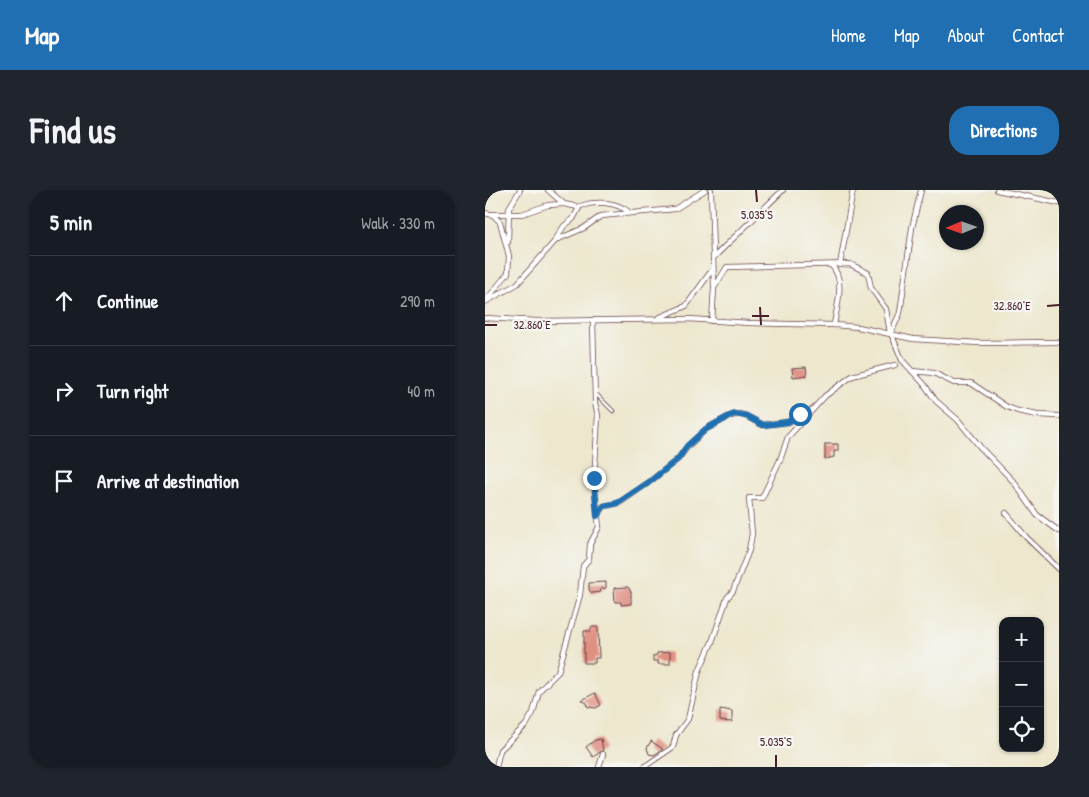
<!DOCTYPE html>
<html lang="en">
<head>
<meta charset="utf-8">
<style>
  :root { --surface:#171b24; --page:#20242c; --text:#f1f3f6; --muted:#9ea1a6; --line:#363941; --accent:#1f6fb2 }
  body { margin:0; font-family:"Patrick Hand",sans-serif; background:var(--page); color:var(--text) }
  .controls { position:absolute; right:15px; bottom:15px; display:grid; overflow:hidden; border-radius:10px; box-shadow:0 1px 4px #0004 }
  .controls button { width:45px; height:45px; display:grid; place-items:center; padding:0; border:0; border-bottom:1px solid var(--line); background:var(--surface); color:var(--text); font:25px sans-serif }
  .compass { position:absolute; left:454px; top:15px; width:45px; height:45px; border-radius:50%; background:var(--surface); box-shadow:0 1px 4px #0004; rotate:268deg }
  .stop { position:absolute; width:15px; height:15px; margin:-11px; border:4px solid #1f6fb2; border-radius:50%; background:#fff }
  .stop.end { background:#1f6fb2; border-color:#fff; box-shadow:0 1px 5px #0008 }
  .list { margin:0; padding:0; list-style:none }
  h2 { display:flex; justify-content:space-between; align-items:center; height:65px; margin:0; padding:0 20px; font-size:21px }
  h2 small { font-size:16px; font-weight:400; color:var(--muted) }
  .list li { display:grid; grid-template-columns:32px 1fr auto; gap:15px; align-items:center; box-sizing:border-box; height:90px; padding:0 20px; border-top:1px solid var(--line) }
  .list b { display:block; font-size:19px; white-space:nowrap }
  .list em { font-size:16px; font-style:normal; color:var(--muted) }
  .icon { flex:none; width:28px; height:28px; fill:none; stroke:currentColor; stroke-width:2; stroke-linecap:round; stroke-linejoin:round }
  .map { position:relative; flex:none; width:574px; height:577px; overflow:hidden; border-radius:20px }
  header { display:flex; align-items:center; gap:30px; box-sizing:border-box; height:70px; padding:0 25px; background:var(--accent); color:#fff }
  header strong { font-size:24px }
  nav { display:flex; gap:28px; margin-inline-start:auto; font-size:18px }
  .intro { display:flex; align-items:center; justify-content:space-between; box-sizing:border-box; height:120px; padding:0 30px }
  h1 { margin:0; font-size:35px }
  .button { padding:12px 22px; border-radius:20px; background:var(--accent); color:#fff; font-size:18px; font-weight:700 }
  main { display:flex; gap:30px; padding:0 30px }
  aside { flex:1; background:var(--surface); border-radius:20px; box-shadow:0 1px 4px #0004 }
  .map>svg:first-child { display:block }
</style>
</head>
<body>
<header>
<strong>Map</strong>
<nav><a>Home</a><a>Map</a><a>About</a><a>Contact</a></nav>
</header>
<div class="intro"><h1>Find us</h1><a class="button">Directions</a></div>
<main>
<aside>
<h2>5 min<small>Walk · 330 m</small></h2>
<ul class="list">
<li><svg class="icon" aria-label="ahead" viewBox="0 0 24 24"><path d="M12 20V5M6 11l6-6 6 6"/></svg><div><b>Continue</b></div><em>290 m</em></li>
<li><svg class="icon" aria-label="right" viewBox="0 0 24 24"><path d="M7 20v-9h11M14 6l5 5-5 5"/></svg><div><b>Turn right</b></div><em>40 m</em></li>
<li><svg class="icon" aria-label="arrive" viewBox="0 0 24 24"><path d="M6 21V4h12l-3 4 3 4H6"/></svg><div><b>Arrive at destination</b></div></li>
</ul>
</aside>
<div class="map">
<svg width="574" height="577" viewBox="0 0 574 577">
  <rect width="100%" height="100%" fill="#f6f6f2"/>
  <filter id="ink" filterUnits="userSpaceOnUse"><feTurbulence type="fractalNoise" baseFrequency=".02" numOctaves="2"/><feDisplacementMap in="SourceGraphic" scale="10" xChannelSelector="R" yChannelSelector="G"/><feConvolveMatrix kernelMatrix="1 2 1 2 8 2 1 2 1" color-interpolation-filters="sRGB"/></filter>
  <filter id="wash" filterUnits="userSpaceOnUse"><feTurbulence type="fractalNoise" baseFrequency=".0096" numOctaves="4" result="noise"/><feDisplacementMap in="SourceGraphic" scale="20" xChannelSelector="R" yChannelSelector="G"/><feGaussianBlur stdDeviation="1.12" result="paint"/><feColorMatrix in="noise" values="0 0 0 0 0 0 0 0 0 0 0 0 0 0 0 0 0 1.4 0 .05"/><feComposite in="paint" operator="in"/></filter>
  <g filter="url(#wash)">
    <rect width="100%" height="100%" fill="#ede7ce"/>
    <g id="blocks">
      <g fill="#e08f83">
        <path d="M321,177L322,185L308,187L307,178Z"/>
        <path d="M340,254H353V261H349V267L340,269Z"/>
        <path d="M121,392V398L115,399L116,402L107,403L104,400V393Z"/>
        <path d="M143,397L146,402V414L136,415V412H130L129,398Z"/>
        <path d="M106,437H113L114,468H110V473H99V441H106Z"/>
        <path d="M185,462V474H173V471H168V466L172,465V463Z"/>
        <path d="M110,503L116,515L111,518L103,517L102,513L97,510Z"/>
        <path d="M235,519L247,521V532L235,531Z"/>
        <path d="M116,549L118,560L108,567L101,557L110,550Z"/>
        <path d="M166,551L178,559L169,565L164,564L162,558Z"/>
      </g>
    </g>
  </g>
  <g filter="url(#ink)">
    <use href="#blocks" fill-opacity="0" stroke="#623d43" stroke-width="1"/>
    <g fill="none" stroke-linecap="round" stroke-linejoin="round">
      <defs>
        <path id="lane" d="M111,204L128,221"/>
        <g id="street">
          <path d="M63,0L79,14L93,17"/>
          <path d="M226,0L229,96"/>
          <path d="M436,0L427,38L415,123L406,143L417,170L439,194L451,211L473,230L496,258L529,292L552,325L574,341"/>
          <path d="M512,0L574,13"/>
          <path d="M0,23L8,25L15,32L24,66L23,83L3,108"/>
          <path d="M7,24H37L63,15L79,14"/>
          <path d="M71,49L79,36L88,29L95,16C111,11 130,11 144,22"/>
          <path d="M23,52L24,18L35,0"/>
          <path d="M228,68L298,0"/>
          <path d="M346,75C361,89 352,116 349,135"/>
          <path d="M355,75L368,0"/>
          <path d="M0,112L32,94L71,50L99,38L116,26L190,19L220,0"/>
          <path d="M0,128L52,131L204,129L264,133L349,135L373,137L428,149L494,153L574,152"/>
          <path d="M173,128L201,116L227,80"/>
          <path d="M227,131L229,98L242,77L365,74L383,83L386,98L401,119L405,143"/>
          <path d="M427,181L449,183L469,193H486L522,217L533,221L552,225L574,226"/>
          <path d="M521,323L541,347L574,379"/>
          <path d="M113,325L119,316L134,313L163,293L193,269L203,256L221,239L245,226L254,224L261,226L278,235L303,232L327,220"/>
          <path d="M11,577L15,560L41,535L48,523L54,501L73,482L95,405L98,376L104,369L105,354L114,337L109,291L113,225L110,213L108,130"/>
          <path d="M114,577L118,564"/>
          <path d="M159,577L188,557L191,545L203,529L214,481L227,452L242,408L248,401L264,360L267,344L264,308H277L295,270L303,247L340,206L367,186L410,175"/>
        </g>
      </defs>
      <use href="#lane" stroke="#623d43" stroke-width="4.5"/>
      <use href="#street" stroke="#623d43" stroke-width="6"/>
      <use href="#lane" stroke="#fff" stroke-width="2.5"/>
      <use href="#street" stroke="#fff" stroke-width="4.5"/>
    </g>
  </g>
  <g fill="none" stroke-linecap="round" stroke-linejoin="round" filter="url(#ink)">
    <path stroke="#1f6fb2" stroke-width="6" d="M109,288L112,326L119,316L133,313L163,293L193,269L202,256L221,239L245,226L250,224L261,226L278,235L303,232L315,224"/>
  </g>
  <path fill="none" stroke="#4a1f2b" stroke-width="2" d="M271,0L272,12M562,116L574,115M275,117L276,135M267,126H284M0,135H12M291,565V577"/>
  <g font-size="12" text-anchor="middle" fill="#4a1f2b" stroke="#f6f6f2" stroke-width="4.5" stroke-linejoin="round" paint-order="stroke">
    <text x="272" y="29">5.035°S</text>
    <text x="527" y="120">32.860°E</text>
    <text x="47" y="139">32.860°E</text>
    <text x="291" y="556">5.035°S</text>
  </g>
</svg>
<div class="controls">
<button>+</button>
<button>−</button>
<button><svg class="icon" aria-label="locate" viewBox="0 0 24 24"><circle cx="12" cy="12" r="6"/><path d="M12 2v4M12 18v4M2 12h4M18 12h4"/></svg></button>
</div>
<svg class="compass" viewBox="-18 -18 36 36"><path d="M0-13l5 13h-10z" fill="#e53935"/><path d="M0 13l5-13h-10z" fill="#9ea1a6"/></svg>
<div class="stop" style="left:315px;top:224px"></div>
<div class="stop end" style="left:109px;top:288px"></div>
</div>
</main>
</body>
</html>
